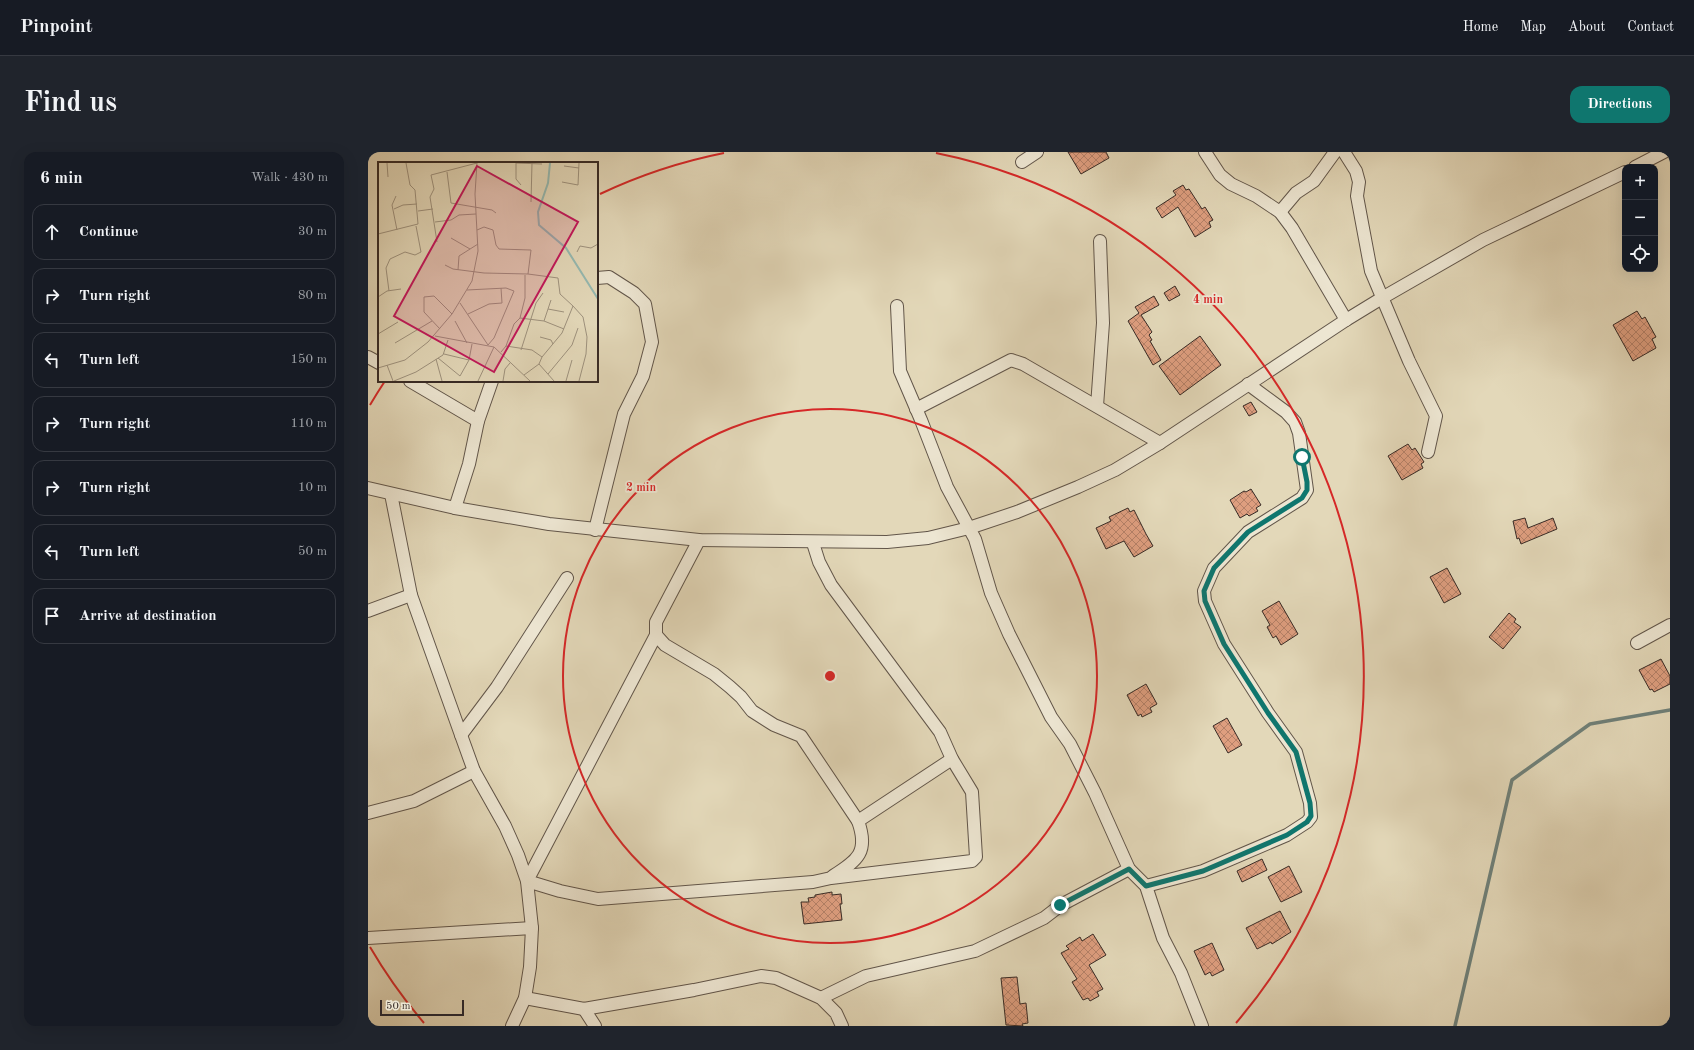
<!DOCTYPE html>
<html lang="en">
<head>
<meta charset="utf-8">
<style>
  :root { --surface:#171b24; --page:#20242c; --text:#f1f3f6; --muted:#9ea1a6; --line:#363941; --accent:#0f766e }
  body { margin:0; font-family:"Old Standard TT",serif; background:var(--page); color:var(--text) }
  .controls { position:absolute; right:12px; top:12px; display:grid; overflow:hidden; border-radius:8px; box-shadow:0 4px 16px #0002 }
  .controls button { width:36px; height:36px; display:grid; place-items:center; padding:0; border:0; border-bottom:1px solid var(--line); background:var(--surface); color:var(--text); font:20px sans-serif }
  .scale { position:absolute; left:12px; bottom:10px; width:84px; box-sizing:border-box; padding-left:4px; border:2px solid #372a25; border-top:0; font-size:11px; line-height:14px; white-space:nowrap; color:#372a25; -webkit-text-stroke:3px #ede6d2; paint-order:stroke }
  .stop { position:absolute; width:12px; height:12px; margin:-9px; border:3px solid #0f766e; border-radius:50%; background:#fff }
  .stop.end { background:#0f766e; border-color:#fff; box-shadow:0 1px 4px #0008 }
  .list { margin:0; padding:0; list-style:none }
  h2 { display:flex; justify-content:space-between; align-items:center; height:52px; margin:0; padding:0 16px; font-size:17px }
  h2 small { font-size:13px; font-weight:400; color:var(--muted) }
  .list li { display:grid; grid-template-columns:26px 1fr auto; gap:12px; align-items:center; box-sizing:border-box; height:56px; margin:0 8px 8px; padding:0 8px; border:1px solid var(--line); border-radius:12px }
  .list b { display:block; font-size:15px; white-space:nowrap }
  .list em { font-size:13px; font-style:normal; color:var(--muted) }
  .icon { flex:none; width:22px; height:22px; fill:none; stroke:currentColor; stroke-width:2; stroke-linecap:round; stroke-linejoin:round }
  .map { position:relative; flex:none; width:1302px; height:874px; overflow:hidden; border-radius:12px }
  header { display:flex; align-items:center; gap:24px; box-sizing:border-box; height:56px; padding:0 20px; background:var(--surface); border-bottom:1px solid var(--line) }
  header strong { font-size:19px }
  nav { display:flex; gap:22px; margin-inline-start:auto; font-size:14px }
  .intro { display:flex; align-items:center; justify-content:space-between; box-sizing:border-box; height:96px; padding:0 24px }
  h1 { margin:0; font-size:28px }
  .button { padding:10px 18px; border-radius:12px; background:var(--accent); color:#fff; font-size:14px; font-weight:700 }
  main { display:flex; gap:24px; padding:0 24px }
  aside { flex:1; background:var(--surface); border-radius:12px; box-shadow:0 4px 16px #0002 }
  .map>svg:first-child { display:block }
</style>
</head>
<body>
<header>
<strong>Pinpoint</strong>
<nav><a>Home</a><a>Map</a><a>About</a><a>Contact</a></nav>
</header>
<div class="intro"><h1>Find us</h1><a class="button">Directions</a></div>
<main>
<aside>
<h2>6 min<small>Walk · 430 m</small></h2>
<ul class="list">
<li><svg class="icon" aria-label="ahead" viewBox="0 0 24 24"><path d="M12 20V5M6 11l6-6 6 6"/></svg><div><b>Continue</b></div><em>30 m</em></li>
<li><svg class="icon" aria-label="right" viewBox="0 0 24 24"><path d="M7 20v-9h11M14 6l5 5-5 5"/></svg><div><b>Turn right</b></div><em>80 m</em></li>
<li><svg class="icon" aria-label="left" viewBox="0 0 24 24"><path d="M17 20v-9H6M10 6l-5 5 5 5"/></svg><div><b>Turn left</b></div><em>150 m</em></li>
<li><svg class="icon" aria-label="right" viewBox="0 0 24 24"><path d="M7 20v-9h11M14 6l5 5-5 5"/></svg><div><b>Turn right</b></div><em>110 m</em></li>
<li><svg class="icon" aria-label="right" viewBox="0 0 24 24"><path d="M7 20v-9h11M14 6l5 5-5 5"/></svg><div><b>Turn right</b></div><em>10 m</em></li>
<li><svg class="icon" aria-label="left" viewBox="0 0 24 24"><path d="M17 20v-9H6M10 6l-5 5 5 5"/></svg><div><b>Turn left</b></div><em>50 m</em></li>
<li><svg class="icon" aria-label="arrive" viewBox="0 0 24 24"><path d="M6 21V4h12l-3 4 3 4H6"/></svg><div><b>Arrive at destination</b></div></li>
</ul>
</aside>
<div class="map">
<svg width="1302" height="874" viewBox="0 0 1302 874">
  <defs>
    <pattern id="building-cross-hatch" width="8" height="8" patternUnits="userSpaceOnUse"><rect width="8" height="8" fill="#de9e7f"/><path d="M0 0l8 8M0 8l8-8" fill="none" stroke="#b58168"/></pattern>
  </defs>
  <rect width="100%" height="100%" fill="#e3d8b9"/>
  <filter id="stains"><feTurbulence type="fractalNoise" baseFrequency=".005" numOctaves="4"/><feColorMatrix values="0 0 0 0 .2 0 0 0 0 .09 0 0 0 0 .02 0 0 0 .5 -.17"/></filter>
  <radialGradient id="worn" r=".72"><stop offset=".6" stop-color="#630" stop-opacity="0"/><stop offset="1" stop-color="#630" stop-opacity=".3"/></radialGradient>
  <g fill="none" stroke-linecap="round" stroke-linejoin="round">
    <path stroke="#6f8079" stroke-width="3.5" d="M1087,874L1144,628L1222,572L1302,558"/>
  </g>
  <g fill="url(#building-cross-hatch)" stroke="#372a25">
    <path d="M700,0H738L741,6L713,22Z"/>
    <path d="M815,33L818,38L821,37L834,57L837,55L845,68L841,70L843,75L827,85L810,55L794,66L788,56L808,43L805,39Z"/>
    <path d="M807,134L812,143L801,149L796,141Z"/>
    <path d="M786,144L791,153L773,163L784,180L781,183L784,188L782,189L793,208L785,213L760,169L771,161L767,155Z"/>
    <path d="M1269,159L1274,167L1277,165L1288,185L1284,187L1288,196L1265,209L1245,173Z"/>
    <path d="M832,184L853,213L812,243L791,214Z"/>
    <path d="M883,250L889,260L881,264L875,254Z"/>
    <path d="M1040,292L1044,298L1047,296L1056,310L1053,312L1055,316L1034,328L1020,304Z"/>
    <path d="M883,337L893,353L888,356L890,359L881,364L879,362L872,366L862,348L876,339L878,340Z"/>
    <path d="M760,356L762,360L766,358L778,382L785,394L766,405L756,389L738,397L728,376L743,369L741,365Z"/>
    <path d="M1157,366L1160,376L1185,366L1189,377L1153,392L1151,386L1149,387L1145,369Z"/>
    <path d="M1079,416L1093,442L1076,451L1062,425Z"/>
    <path d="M911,449L930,482L913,493L908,484L905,486L899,475L902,473L894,459Z"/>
    <path d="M1141,461L1148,467L1146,470L1153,475L1135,497L1121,485Z"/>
    <path d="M1293,507L1302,524V532L1286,540L1284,537L1282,538L1271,518Z"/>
    <path d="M778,532L789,552L782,556L784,560L774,565L773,562L770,564L759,543Z"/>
    <path d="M859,566L874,593L860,601L845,574Z"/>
    <path d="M894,707L899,718L874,730L869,719Z"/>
    <path d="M921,714L934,740L913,750L900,725Z"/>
    <path d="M464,740V743L473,742L474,752H472L474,768L436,772L433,750H441L440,746L447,745V743Z"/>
    <path d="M912,759L923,780L904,792L903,790L889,797L878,776Z"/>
    <path d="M725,782L738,803L721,813L735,837L729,840L731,844L722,849L720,846L715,848L704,830L709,827L693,801L701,797L698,794L712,785L714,789Z"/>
    <path d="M844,791L856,818L844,824L842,820L837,823L826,799Z"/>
    <path d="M649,825L652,852L658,851L660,871L654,872L655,874L638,873L633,826Z"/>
  </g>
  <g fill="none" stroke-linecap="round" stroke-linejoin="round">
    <defs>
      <g id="minor">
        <path d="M837,0L852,23L863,32L888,44L912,60L924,76L978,168"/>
        <path d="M976,0L988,19L991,30L989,44L1003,119L1041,209L1068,264L1060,300"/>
        <path d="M654,10L669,0"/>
        <path d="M1267,15L1296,0"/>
        <path d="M912,60L928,41L946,29L967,0"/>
        <path d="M529,154L532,219L553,268L579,335L607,387L623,441L641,482L683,565L702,592L727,641L761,717L778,734L795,786L813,821L834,874"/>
        <path d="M0,205L11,211"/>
        <path d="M42,229L110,269"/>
        <path d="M729,254L735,171L732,89"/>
        <path d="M548,257L643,208L655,212L792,291"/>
        <path d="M0,336L87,356L181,372L331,388L519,390L560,386L601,376L649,360L710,335L747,318L792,291L978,168L1014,146L1115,88L1257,20"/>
        <path d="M23,342L43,443L93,583L106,619L137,674L150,703L159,729L164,776L162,815L157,846L144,874"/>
        <path d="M87,356L101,312L110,269L124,229"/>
        <path d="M227,378L256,262L275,224L284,190L277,152L266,141L241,125L229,126"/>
        <path d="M331,388L288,470V483L159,729L192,739L230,747L445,730L463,726L604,709L608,705L604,640L584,607L572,580L463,433L451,410L445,391"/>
        <path d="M0,459L43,443"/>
        <path d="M288,483L297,493L346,522L362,535L373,545L384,559L406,573L433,584L490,669L584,607"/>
        <path d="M1269,491L1302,473"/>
        <path d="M93,583L129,535L199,426"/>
        <path d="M0,661L46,649L106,619"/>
        <path d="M465,724C490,708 501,700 490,669"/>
        <path d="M778,734L835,719L919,683L939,670L943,665L942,651L928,600L900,561L856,492L837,449L836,439L846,416L880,380L934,346L939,338L931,281L927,270L918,260L880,232"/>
        <path d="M0,786L164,776"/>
        <path d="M157,846L216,857L326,838L393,824L408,826L453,846L468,861L474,874"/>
        <path d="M453,846L498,824L607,799L676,766L693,753L761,717"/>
        <path d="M216,857L227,874"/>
      </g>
    </defs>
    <use href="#minor" stroke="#62564a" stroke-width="14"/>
    <use href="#minor" stroke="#ede6d2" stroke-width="12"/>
  </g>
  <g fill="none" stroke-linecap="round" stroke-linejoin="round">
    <path stroke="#0f766e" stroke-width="5" d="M692,753L761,717L778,734L835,719L919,683L939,670L943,664L942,651L928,600L900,561L856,492L837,449L836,439L846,416L880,380L934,346L939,338V330L934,305"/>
  </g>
  <g fill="none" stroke="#d62828" stroke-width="2">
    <circle cx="462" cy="524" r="267"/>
    <path d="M56 871A534 534 0 0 1 2 795M2 253A534 534 0 0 1 17 229M232 42A534 534 0 0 1 356 1M568 1A534 534 0 0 1 868 871"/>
  </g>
  <g transform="translate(10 10)">
    <rect width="220" height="220" fill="#e3d8b9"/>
    <path fill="none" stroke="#95b9b1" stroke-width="2" d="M172,1L170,21L160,50L161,63L188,86L220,137"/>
    <path fill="none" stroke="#9e927e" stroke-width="1" d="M9,1L10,15M138,1L164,2M138,1V17L143,23M186,4L201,6M69,10L73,41L114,48L118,51M184,20L200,23L201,1M18,34L14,43L19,68M153,40L154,1M16,47L25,43L39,42M40,49L55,47M57,60L73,58L81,53L98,52M99,68L106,65L115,68L118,83L121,87L153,88L150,112M0,72L40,62L37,28L32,23L28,1M73,76L92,87M59,80L52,35L56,27L53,13L99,1M199,90L202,84L213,86L220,82M67,103L75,107L106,111L150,112L180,116L182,132L195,144M80,108L81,94L100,82M11,129L8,106L12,97L27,90L37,93L43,90L38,64M0,135L9,129L23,127M82,141L110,183L116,176L136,129L128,126L89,128M170,147L186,150M90,152L111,142L124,141L123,126M142,156L147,136V113M77,159L89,181M166,159L173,138M62,167L46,150V135L56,134L74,152M0,172L20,160M57,174L116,185L152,219M162,175L173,178L175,182M17,181L54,159M128,184L154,188L164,195M143,188L158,141L165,131M123,190L128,184L136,162L142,156L166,159L186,167M66,192L91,198M60,196L82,214L91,198L94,182M58,197L64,219M9,203L15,219M0,206L27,198L50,180L74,152L94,119L100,89L97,32L99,1M170,212L194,183L200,166M146,213L161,202M16,219L38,210L65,193L70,178M100,219L116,185M125,219L127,207L132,201M176,219L161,202L164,195L184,171L195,144L205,155L209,175L208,192L201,219M188,219L194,198"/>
    <path fill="#c2185b" fill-opacity="0.15" stroke="#c2185b" stroke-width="2" d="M99,4L200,60L116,210L16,154Z"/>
    <rect width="220" height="220" fill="none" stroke="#372a25" stroke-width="2"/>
  </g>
  <circle cx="462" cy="524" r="6" fill="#d62828" stroke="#ede6d2" stroke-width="2"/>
  <g font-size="12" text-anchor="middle" font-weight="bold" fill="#d62828" stroke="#ede6d2" stroke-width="3.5" stroke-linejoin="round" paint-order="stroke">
    <text x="840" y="151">4 min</text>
    <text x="273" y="339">2 min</text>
  </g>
  <rect width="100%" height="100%" filter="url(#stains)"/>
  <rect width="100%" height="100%" fill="url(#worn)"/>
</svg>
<div class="controls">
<button>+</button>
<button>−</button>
<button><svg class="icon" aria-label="locate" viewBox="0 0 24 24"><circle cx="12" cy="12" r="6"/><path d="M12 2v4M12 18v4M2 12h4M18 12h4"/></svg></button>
</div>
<div class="scale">50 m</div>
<div class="stop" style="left:934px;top:305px"></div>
<div class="stop end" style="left:692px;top:753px"></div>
</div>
</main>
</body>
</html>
